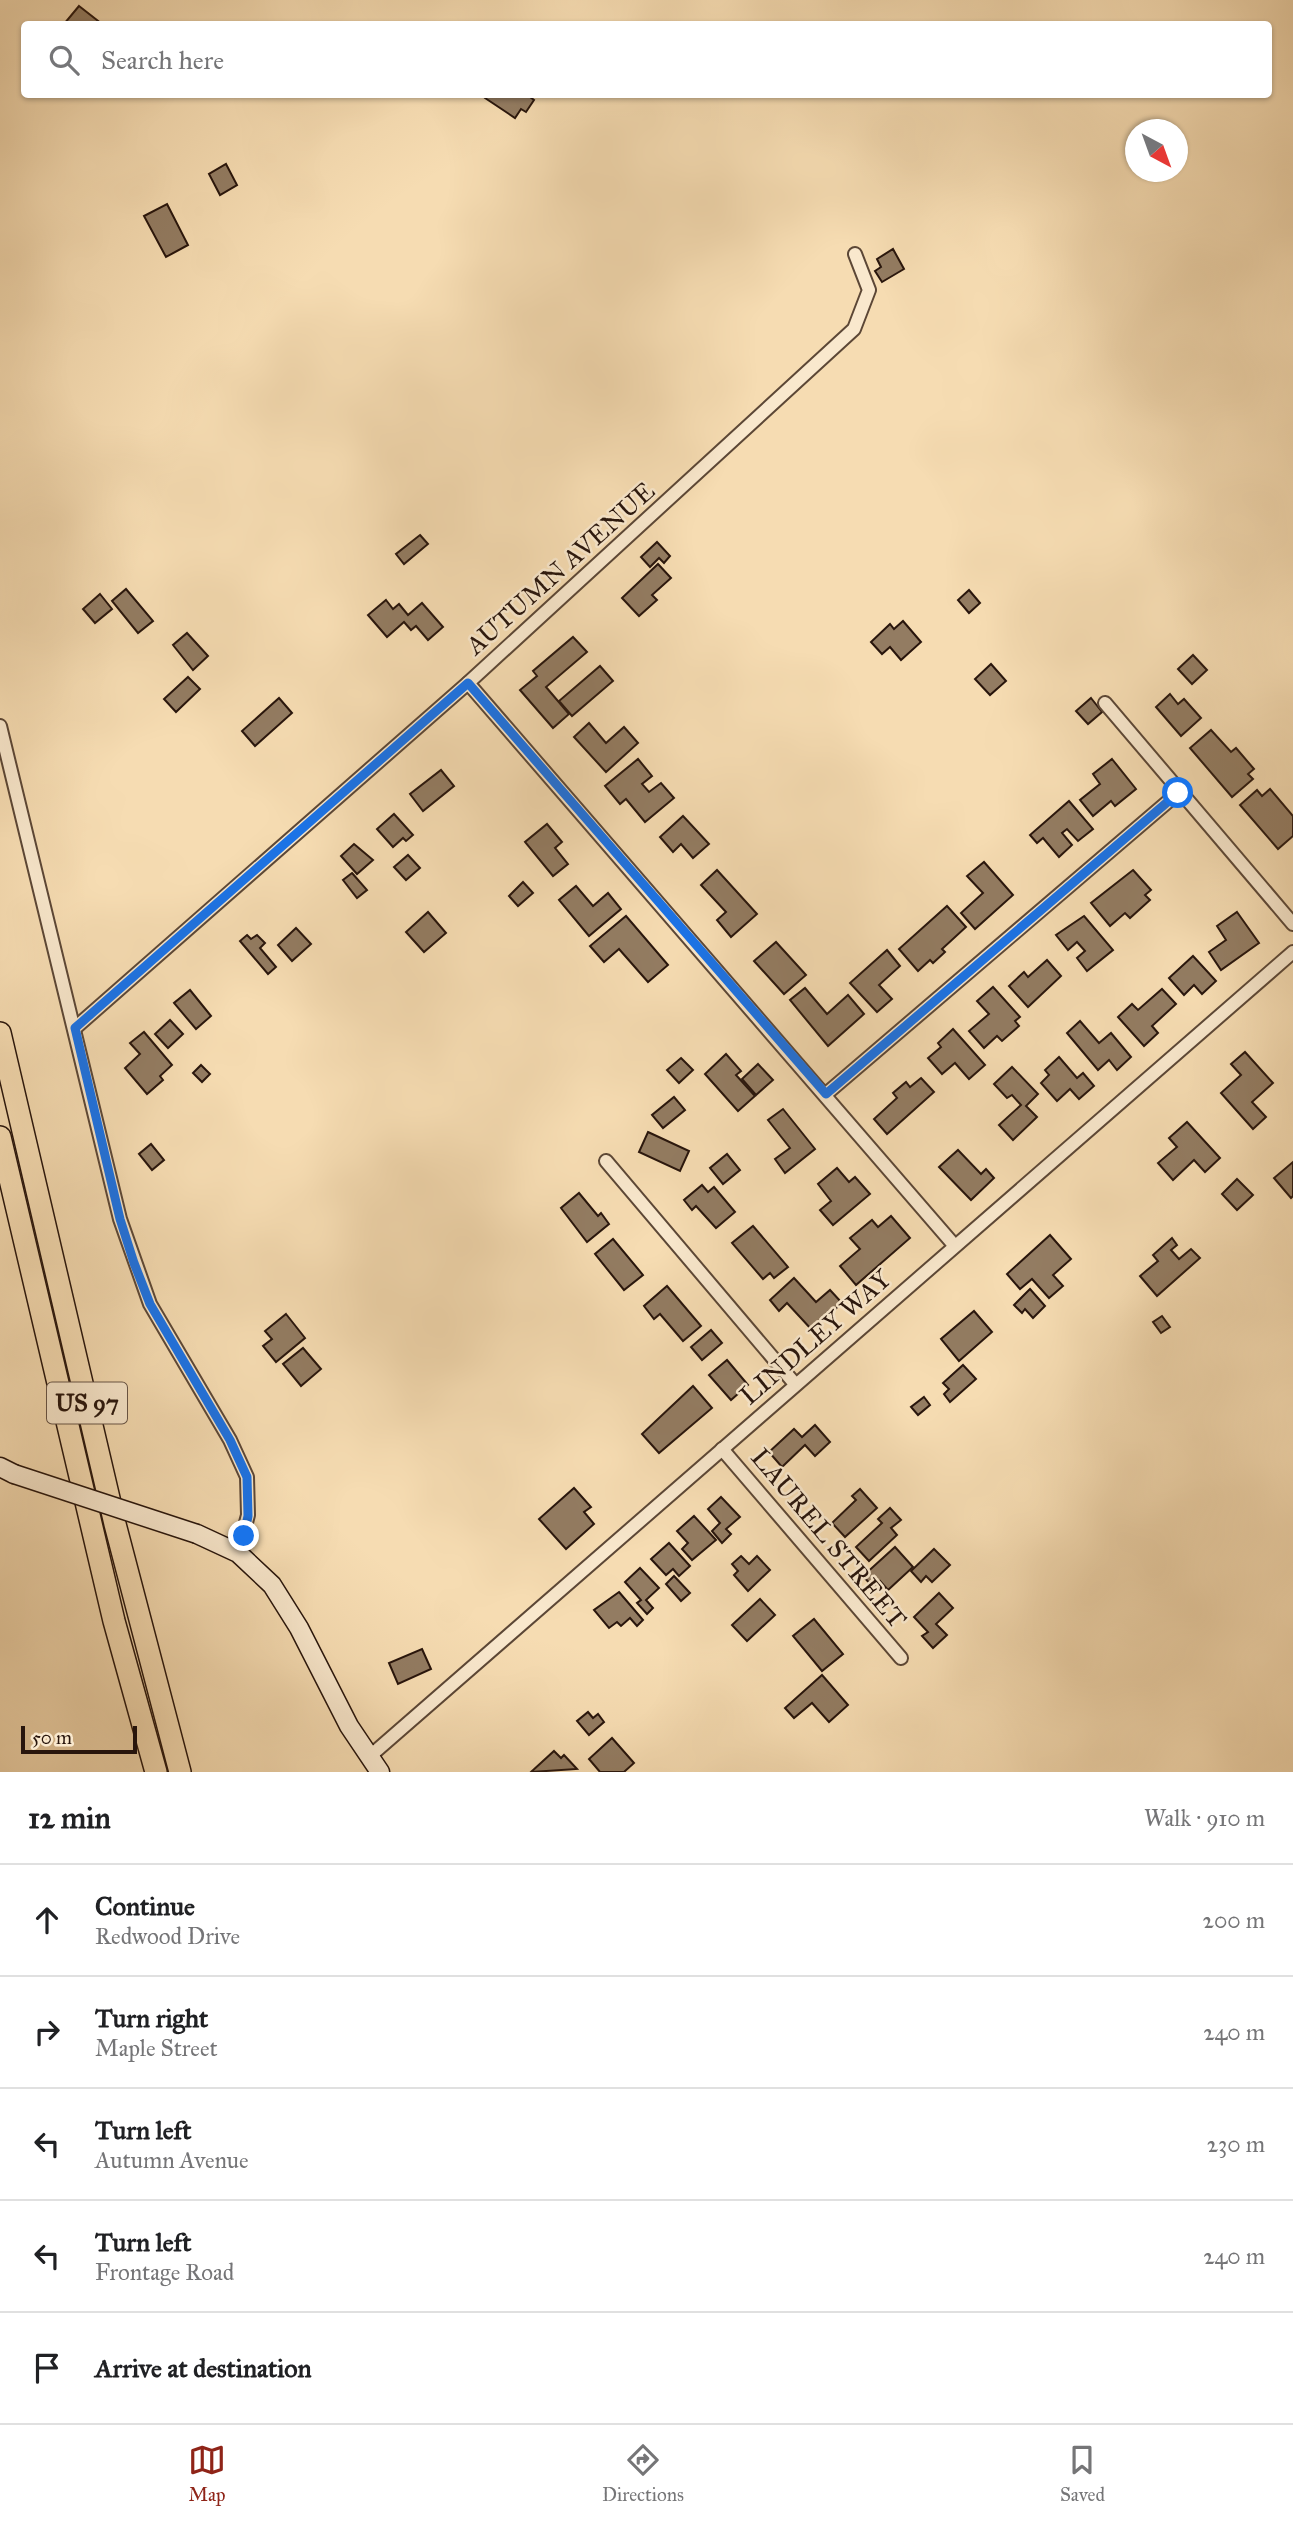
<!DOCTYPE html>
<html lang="en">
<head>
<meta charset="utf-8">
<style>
  :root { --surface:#fff; --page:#f6f6f6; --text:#202124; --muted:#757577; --line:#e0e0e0; --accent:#8f2418 }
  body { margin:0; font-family:"IM FELL Great Primer",serif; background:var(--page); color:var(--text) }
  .compass { position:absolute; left:1125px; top:119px; width:63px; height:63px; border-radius:50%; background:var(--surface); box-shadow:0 2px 5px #0004; rotate:139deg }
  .scale { position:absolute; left:21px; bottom:18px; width:116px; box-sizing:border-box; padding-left:7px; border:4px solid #28150c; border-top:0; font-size:19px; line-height:24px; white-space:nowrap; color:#28150c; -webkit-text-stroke:5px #f9e8cd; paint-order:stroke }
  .stop { position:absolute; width:21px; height:21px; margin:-16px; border:5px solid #1a73e8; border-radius:50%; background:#fff }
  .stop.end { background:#1a73e8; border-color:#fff; box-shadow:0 2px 7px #0008 }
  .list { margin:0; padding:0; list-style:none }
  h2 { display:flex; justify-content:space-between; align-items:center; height:91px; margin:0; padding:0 28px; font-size:30px }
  h2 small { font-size:23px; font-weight:400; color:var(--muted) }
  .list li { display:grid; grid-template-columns:46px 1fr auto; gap:21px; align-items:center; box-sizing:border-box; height:112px; padding:0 28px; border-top:2px solid var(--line) }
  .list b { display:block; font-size:26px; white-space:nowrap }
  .list p { margin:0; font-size:23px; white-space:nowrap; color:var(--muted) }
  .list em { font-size:23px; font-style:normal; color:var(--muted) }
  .icon { flex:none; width:38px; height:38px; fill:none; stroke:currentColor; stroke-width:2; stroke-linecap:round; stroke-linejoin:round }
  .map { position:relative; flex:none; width:1293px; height:1772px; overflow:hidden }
  .search { position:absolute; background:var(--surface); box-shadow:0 2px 5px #0004; left:21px; right:21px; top:21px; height:77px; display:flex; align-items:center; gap:18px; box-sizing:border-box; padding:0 24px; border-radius:7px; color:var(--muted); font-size:26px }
  .sheet { height:651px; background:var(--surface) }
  nav { display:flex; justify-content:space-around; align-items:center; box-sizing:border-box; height:98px; border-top:2px solid var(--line); background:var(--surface); font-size:19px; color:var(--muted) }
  nav a { display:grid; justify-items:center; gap:4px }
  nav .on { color:var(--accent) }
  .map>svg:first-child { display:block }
</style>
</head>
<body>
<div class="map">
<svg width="1293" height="1772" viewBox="0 0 1293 1772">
  <rect width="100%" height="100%" fill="#f6dcb2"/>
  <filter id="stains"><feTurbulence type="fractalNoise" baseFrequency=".00286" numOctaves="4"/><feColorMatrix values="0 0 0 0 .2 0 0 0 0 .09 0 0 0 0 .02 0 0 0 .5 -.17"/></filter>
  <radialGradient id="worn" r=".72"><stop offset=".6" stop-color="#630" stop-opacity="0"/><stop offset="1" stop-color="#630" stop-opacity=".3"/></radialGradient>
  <g fill="#937c62" stroke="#28150c" stroke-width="2">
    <path d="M79,6L102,24H64Z"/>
    <path d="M487,94H526L534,100L526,112L521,109L515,118L485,98Z"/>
    <path d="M226,164L237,185L220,195L209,174Z"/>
    <path d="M167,204L188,245L166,257L144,216Z"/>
    <path d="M893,249L904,269L882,282L875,271L881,267L877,259Z"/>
    <path d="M420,535L428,544L404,564L396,554Z"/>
    <path d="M657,542L670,556L664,563L659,558L650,567L641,557Z"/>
    <path d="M658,564L671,578L652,595L657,600L639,616L622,598Z"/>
    <path d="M126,589L153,621L138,633L112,601Z"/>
    <path d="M969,590L980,603L969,613L958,600Z"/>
    <path d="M100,594L112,609L95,623L83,609Z"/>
    <path d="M386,600L393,609L399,604L408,615L422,603L443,627L428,640L416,626L411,630L404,622L387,637L368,615Z"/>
    <path d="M903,621L921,642L901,660L890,647L882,654L871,642L890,624L894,629Z"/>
    <path d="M187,633L208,656L193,670L173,645Z"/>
    <path d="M573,637L587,652L546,687L569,714L553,728L520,690L537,676L533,671Z"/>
    <path d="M1193,655L1207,670L1192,684L1178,669Z"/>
    <path d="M991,664L1006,681L990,695L975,679Z"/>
    <path d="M600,666L613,681L572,716L559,701Z"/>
    <path d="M188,677L200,689L176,712L164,699Z"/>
    <path d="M1170,694L1178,704L1184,699L1201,718L1181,736L1156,707Z"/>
    <path d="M279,698L292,713L255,746L242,731Z"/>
    <path d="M1091,698L1102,712L1088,724L1076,711Z"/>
    <path d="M589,723L606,743L624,727L638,743L606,772L574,737Z"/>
    <path d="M1211,730L1231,752L1236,748L1254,769L1248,774L1253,779L1232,797L1190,748Z"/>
    <path d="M638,759L652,776L642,784L649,792L661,783L674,798L645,822L626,799L620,804L605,786Z"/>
    <path d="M1112,759L1136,789L1115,806L1111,801L1093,816L1080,800L1100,784L1093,774Z"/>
    <path d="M441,770L454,786L423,811L410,794Z"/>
    <path d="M1270,789L1293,816V836L1278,849L1240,805L1257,790L1262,796Z"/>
    <path d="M1069,801L1093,829L1078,841L1067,829L1062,833L1072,845L1059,857L1043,838L1037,843L1030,835Z"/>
    <path d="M394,814L413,835L406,841L403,838L393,847L377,829Z"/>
    <path d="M683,816L709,844L693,858L681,844L673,852L660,837Z"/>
    <path d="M547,824L562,842L555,848L568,864L553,876L525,842Z"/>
    <path d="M354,844L373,860L357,874L341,856Z"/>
    <path d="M408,855L420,868L406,880L394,867Z"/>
    <path d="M984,862L1013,895L975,929L961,913L983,893L967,876Z"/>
    <path d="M717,870L757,914L731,937L717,920L726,912L701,885Z"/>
    <path d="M1133,870L1151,890L1145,895L1150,900L1130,918L1125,913L1110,926L1091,903Z"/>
    <path d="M352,873L367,890L357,898L343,880Z"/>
    <path d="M523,882L533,893L518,906L509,896Z"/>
    <path d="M576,886L593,906L608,893L621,909L589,936L559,900Z"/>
    <path d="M947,906L966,927L942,949L945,952L933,963L930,960L918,971L899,949Z"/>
    <path d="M428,912L446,933L424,952L406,932Z"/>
    <path d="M1237,912L1259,943L1221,970L1209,952L1226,940L1217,926Z"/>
    <path d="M626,916L668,965L648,982L619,949L604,962L590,946Z"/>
    <path d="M1084,916L1113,950L1087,971L1077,958L1085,951L1077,942L1068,950L1056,935Z"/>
    <path d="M296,928L311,944L292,961L278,945Z"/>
    <path d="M247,935L251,939L257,935L265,943L260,948L276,967L268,974L240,941Z"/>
    <path d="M776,942L806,975L784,994L754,961Z"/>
    <path d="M887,950L900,966L879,985L892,999L877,1012L850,983Z"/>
    <path d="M1193,956L1216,981L1202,994L1194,985L1184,995L1169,978Z"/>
    <path d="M1047,960L1061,976L1028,1007L1009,986L1024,972L1028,977Z"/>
    <path d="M993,987L1020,1017L1015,1021L1019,1026L1002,1041L997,1036L984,1048L969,1031L989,1014L977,1001Z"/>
    <path d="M805,988L827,1014L848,995L864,1014L828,1046L790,1000Z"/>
    <path d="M1162,989L1176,1004L1152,1026L1158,1033L1144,1046L1118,1017L1132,1004L1138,1010Z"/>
    <path d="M190,990L211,1016L196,1029L174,1003Z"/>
    <path d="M170,1020L183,1034L168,1048L155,1034Z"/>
    <path d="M1080,1021L1099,1043L1111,1033L1131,1057L1117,1070L1109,1060L1098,1070L1067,1033Z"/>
    <path d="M953,1029L985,1065L969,1079L955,1063L942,1074L928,1058L941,1047L938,1043Z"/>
    <path d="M144,1032L172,1065L160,1076L163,1080L147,1094L125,1068L140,1054L130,1043Z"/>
    <path d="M1245,1052L1273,1083L1252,1102L1266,1117L1253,1129L1221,1093L1241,1075L1231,1064Z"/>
    <path d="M726,1054L741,1071L736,1075L755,1096L738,1111L705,1074Z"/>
    <path d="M1059,1057L1077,1078L1083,1073L1094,1086L1079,1099L1070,1089L1057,1101L1041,1083L1049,1075L1045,1070Z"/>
    <path d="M681,1058L693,1070L679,1083L667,1070Z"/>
    <path d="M758,1064L773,1080L756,1095L742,1079Z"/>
    <path d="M201,1065L210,1074L202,1082L193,1073Z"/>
    <path d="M1012,1067L1038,1094L1026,1106L1037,1117L1013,1140L999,1125L1021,1105L1012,1095L1007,1098L994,1084Z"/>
    <path d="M921,1078L934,1092L887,1134L874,1119L897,1098L893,1093L906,1082L910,1087Z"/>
    <path d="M674,1097L685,1110L663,1128L652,1115Z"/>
    <path d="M783,1109L815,1149L785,1173L775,1159L790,1148L768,1120Z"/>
    <path d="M1187,1122L1220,1158L1205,1172L1194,1160L1173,1180L1158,1163L1177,1147L1169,1138Z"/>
    <path d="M648,1132L689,1151L680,1171L639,1152Z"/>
    <path d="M151,1144L164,1160L152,1170L139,1154Z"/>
    <path d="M958,1150L981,1174L986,1169L994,1178L971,1200L939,1167Z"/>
    <path d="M727,1154L740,1170L723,1184L710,1168Z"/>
    <path d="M1293,1162V1196L1291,1198L1274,1178Z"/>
    <path d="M837,1168L849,1182L855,1177L870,1194L833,1225L820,1210L831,1201L818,1184Z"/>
    <path d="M1237,1179L1253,1195L1237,1210L1222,1194Z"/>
    <path d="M702,1185L708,1192L714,1187L735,1212L716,1228L696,1206L692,1210L684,1200Z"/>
    <path d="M579,1193L598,1216L601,1213L609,1224L587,1242L561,1208Z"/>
    <path d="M891,1216L910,1238L856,1285L840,1266L860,1249L850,1238L872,1220L878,1227Z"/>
    <path d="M753,1226L788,1267L774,1278L770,1273L763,1279L732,1243Z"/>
    <path d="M1050,1235L1071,1259L1053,1275L1063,1286L1049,1298L1032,1279L1020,1289L1007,1274Z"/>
    <path d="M1172,1238L1177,1245L1171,1250L1179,1259L1191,1249L1200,1258L1157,1296L1140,1276L1158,1261L1153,1255Z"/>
    <path d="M613,1239L643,1275L624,1290L595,1254Z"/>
    <path d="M794,1278L816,1302L830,1290L842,1303L812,1330L787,1303L779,1311L770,1300Z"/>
    <path d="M667,1286L701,1326L683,1341L660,1314L654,1319L644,1306Z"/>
    <path d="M1030,1289L1045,1306L1033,1318L1025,1309L1022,1313L1014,1305Z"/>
    <path d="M974,1311L992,1332L959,1361L941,1339Z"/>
    <path d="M286,1314L305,1338L276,1362L263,1346L272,1339L265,1331Z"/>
    <path d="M1162,1316L1170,1327L1161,1333L1153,1322Z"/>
    <path d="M711,1330L722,1343L702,1360L691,1347Z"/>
    <path d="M303,1348L321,1369L301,1386L283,1364Z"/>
    <path d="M727,1360L748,1385L731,1400L709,1375Z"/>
    <path d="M963,1365L976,1379L950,1402L944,1394L949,1389L943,1383Z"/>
    <path d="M693,1386L712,1408L659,1453L642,1434Z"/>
    <path d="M924,1397L930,1405L918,1415L911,1407Z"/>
    <path d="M815,1425L830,1442L815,1456L805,1445L782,1467L769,1452L794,1429L802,1437Z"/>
    <path d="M574,1488L591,1507L584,1512L594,1524L566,1549L539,1519Z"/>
    <path d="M860,1489L877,1508L845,1537L832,1523L856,1500L852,1496Z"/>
    <path d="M721,1497L740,1517L726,1529L731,1534L722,1543L712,1531L720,1523L708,1509Z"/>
    <path d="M890,1508L901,1520L891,1528L897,1535L869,1561L856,1547L882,1523L878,1519Z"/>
    <path d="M694,1516L716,1540L692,1560L682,1549L688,1543L677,1531Z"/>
    <path d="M669,1543L690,1566L679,1576L673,1569L666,1575L651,1559Z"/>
    <path d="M895,1547L913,1567L888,1590L880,1581L873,1587L863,1576Z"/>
    <path d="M934,1549L950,1565L932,1582L926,1576L921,1582L911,1571Z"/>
    <path d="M741,1556L749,1564L757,1556L770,1570L748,1591L734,1575L738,1571L732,1564Z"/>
    <path d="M640,1568L659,1588L646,1600L653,1608L647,1614L637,1603L641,1600L625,1582Z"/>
    <path d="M674,1576L690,1593L681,1601L666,1584Z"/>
    <path d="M619,1592L643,1620L637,1626L630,1618L621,1626L617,1622L609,1628L594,1610Z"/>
    <path d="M939,1593L953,1608L936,1624L947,1635L933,1648L922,1636L928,1632L914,1617Z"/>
    <path d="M760,1599L775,1615L747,1641L732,1625Z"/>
    <path d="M814,1619L843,1654L822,1671L793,1636Z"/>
    <path d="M422,1649L431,1669L398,1684L389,1663Z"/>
    <path d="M822,1675L848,1705L829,1722L812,1703L794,1718L785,1708Z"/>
    <path d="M588,1712L593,1718L598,1714L604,1722L589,1735L577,1721Z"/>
    <path d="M612,1738L634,1763L624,1772H600L589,1759Z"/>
    <path d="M554,1751L561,1758L564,1755L577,1769L531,1772Z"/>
  </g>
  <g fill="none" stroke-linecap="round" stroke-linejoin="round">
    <defs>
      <g id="street">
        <path d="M468,683L954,1245"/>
        <path d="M1105,703L1293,924"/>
        <path d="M0,726L120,1219L150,1304L230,1440L247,1477L248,1515L238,1553"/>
        <path d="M75,1028L468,683L854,329L869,290L855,254"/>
        <path d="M826,1094L1178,793"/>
        <path d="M606,1161L795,1384"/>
        <path d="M722,1449L901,1658"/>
        <path d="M369,1757L1293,952"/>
      </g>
      <g id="secondary">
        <path d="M0,1467L14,1474"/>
        <path d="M197,1534L238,1553L272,1585L299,1628L349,1726L380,1772"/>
      </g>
      <g id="highway">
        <path d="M0,1033L115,1524L180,1772"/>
        <path d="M0,1137L114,1621L156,1772"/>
      </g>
    </defs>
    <use href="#street" stroke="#5c4736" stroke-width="16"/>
    <use href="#secondary" stroke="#28150c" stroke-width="21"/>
    <use href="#highway" stroke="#28150c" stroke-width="24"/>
    <use href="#street" stroke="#f9e8cd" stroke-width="12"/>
    <use href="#secondary" stroke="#f9e8cd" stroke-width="18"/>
    <use href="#highway" stroke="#f6dcb2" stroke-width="21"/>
    <defs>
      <path id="secondary-bridge" d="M14,1474L197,1534"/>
    </defs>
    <use href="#secondary-bridge" stroke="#28150c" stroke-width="21" stroke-linecap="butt"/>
    <use href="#secondary-bridge" stroke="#f9e8cd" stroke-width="18"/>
  </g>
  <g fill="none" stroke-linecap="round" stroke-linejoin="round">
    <path stroke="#1a73e8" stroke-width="9" d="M244,1536L248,1516L247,1477L230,1440L150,1304L134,1263L120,1219L75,1028L468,683L826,1094L1178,793"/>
  </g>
  <g text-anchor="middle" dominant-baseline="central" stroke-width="5" stroke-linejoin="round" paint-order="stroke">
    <rect fill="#f9e8cd" stroke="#675446" stroke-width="2" x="47" y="1382.5" width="80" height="41" rx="5"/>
    <g font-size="24" font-weight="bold" fill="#28150c">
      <text x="87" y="1403">US 97</text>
    </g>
    <g font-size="26" fill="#28150c" stroke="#f9e8cd">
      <text transform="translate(560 568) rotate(-42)">AUTUMN AVENUE</text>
      <text transform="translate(815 1337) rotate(-41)">LINDLEY WAY</text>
      <text transform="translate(829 1538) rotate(50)">LAUREL STREET</text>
    </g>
  </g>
  <rect width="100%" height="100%" filter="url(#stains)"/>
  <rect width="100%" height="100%" fill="url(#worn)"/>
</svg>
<svg class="compass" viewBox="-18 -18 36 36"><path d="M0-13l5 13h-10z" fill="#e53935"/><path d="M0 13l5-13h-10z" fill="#757577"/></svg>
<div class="scale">50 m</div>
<div class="stop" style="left:1178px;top:793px"></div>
<div class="stop end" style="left:244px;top:1536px"></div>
<div class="search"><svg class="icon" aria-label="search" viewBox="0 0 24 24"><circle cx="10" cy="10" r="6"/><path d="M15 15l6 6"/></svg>Search here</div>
</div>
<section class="sheet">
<h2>12 min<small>Walk · 910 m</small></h2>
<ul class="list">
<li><svg class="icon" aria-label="ahead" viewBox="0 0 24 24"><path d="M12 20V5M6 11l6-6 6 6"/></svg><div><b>Continue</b><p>Redwood Drive</p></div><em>200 m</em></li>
<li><svg class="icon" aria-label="right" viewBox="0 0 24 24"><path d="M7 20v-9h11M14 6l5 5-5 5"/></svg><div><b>Turn right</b><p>Maple Street</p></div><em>240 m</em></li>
<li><svg class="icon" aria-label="left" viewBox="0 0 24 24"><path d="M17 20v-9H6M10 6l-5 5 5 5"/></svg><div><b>Turn left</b><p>Autumn Avenue</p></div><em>230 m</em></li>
<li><svg class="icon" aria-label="left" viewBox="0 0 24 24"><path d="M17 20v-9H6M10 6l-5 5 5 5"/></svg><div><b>Turn left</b><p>Frontage Road</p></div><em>240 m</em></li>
<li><svg class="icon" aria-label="arrive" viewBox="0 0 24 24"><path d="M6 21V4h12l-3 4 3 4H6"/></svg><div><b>Arrive at destination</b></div></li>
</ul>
</section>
<nav>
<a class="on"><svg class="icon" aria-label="map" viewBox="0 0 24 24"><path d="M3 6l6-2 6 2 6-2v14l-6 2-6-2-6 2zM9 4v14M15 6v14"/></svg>Map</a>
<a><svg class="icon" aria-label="directions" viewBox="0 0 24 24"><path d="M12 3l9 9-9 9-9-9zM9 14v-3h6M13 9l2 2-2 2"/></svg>Directions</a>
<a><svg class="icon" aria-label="saved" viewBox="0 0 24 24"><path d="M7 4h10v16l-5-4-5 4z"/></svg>Saved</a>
</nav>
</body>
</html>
